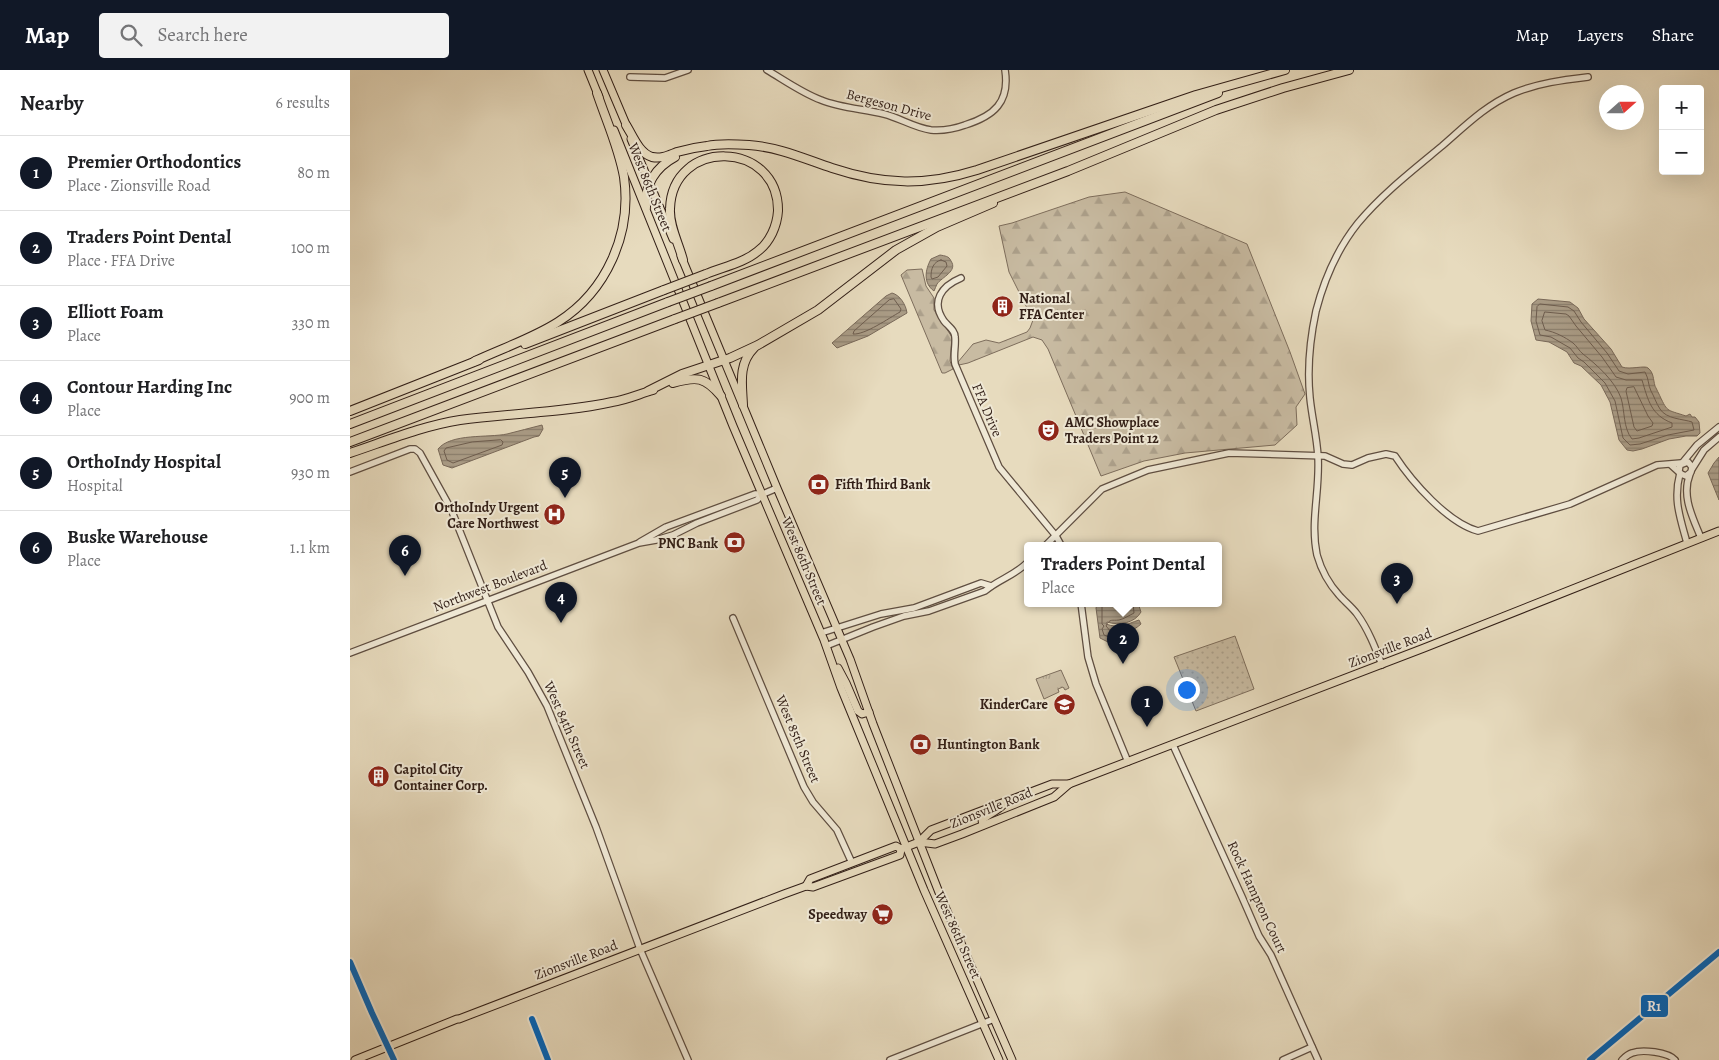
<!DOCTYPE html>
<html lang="en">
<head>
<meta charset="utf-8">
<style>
  :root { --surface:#fff; --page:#f2f2f2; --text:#202124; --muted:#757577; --line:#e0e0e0; --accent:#111827 }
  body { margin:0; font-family:Alegreya,serif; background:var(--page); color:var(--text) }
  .controls { position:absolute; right:15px; top:15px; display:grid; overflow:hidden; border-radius:5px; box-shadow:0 5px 20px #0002 }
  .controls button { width:45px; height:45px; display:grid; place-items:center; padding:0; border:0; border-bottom:1px solid var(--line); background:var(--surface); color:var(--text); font:25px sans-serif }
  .compass { position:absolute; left:1249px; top:15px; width:45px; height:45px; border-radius:50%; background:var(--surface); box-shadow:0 5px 20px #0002; rotate:69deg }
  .you { position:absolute; left:836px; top:619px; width:18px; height:18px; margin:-12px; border:4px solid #fff; border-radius:50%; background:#1a73e8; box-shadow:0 0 0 8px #1a73e833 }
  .badge { display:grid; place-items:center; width:32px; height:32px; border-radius:50%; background:var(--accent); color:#fff; font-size:16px; font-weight:700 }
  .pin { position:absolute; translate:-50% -41px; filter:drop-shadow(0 1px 2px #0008) }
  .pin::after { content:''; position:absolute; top:26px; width:18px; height:15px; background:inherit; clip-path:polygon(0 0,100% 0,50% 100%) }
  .popup { position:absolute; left:674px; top:472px; width:198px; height:65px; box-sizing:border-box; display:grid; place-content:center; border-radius:5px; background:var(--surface); filter:drop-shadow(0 1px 4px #0005); font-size:16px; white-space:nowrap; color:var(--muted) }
  .popup b { font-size:19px; color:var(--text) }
  .popup::after { content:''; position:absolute; left:50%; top:100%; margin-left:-10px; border:10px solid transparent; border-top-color:var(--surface) }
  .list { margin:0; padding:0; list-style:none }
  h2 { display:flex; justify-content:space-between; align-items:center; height:65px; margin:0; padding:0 20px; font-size:21px }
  h2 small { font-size:16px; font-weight:400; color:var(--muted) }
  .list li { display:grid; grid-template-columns:32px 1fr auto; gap:15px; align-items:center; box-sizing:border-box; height:75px; padding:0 20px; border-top:1px solid var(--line) }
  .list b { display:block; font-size:19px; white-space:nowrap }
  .list p { margin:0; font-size:16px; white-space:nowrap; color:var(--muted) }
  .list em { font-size:16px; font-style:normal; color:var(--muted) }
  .icon { flex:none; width:28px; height:28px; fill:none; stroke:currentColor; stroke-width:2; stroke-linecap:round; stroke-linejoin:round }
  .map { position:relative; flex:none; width:1369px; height:990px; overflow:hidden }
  header { display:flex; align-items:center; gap:30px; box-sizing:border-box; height:70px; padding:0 25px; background:var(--accent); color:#fff }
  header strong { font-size:24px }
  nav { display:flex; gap:28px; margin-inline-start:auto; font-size:18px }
  .search { width:350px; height:45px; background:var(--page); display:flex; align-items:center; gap:12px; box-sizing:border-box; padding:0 18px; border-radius:5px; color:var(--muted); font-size:19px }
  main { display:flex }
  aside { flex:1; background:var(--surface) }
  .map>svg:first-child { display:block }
</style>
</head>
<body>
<header>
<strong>Map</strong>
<div class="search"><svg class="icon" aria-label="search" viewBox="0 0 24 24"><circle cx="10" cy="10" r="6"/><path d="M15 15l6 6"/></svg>Search here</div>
<nav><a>Map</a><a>Layers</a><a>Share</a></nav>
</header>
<main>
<aside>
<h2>Nearby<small>6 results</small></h2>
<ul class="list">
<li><span class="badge">1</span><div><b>Premier Orthodontics</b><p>Place · Zionsville Road</p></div><em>80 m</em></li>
<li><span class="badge">2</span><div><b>Traders Point Dental</b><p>Place · FFA Drive</p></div><em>100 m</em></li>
<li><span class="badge">3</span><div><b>Elliott Foam</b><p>Place</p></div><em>330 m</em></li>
<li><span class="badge">4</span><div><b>Contour Harding Inc</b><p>Place</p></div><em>900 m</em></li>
<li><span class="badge">5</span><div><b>OrthoIndy Hospital</b><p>Hospital</p></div><em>930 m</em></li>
<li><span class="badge">6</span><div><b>Buske Warehouse</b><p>Place</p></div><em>1.1 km</em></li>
</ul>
</aside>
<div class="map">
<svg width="1369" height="990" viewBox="0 0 1369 990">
  <defs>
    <pattern id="grass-tufts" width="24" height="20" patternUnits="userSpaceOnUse" patternTransform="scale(1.25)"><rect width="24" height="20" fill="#c8bba2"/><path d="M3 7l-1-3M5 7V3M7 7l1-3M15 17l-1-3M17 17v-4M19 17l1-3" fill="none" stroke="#aca08b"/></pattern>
    <pattern id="forest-firs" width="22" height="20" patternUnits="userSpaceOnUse" patternTransform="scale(1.25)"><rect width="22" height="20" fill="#c8bba2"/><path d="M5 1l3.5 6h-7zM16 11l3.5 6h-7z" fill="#aca08b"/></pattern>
    <pattern id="garden-dots" width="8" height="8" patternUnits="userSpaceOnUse" patternTransform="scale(1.25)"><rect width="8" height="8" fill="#c8bba2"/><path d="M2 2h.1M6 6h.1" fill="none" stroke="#aca08b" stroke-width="1.8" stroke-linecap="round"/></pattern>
    <pattern id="water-rules" width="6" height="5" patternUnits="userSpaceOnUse" patternTransform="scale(1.25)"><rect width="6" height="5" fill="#a99b85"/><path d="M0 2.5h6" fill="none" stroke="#8a7e6c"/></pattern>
  </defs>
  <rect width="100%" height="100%" fill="#e7dbbe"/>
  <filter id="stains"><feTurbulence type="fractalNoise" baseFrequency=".004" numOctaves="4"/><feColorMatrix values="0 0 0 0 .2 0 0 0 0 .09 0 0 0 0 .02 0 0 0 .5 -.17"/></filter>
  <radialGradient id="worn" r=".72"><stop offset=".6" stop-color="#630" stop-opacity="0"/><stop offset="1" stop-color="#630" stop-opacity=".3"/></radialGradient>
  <path fill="url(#grass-tufts)" stroke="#7d6d5c" d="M711,600L719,618L715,620L713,617L708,619L709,622L694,629L686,609Z"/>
  <g fill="url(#forest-firs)" stroke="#7d6d5c">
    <path d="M775,122L897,174L940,282L955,324L946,337L947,355L925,375L835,383L794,391L751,406L698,279L692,270L683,267L618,293L609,295L608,292L623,274L636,270L649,273L677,262L680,258L683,250L659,202L649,156L662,153L739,127Z"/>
    <path d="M572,199L576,216L584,228V240L602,267L600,291L603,299L595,303H592L551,205L557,200Z"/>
  </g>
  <path fill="url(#garden-dots)" stroke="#7d6d5c" d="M885,566L904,619L846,641L824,587Z"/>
  <g fill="url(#water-rules)" stroke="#796959">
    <path d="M590,185C595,186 599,186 601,191C608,201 592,207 587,214C586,216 585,219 584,221C573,213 575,200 581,189Z"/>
    <path d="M542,223C550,225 556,235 557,243L518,266L487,278L482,273L536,226Z"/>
    <path d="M1188,229L1220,232L1228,238L1234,249L1261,279L1272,297C1280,300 1295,295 1298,298C1304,303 1303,309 1305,316C1305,316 1308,322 1308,322C1318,343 1315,339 1336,346L1340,344L1342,347H1345L1349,352L1350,363L1347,366H1336L1319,369L1292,379L1283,381L1277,380L1269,370L1260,332L1251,315L1231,296L1224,293L1217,282L1199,272L1186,270L1181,251L1182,234Z"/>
    <path d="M192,355L193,359L189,366L184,367L102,398L93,395L88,379C101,363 138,368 157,364C169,361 180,358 192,355Z"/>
    <path d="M1369,387V430L1358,403L1364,393Z"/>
    <path d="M753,533H788L791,542C785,553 769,556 757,552L756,554C769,559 777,554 789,550L791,554C785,560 766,569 758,572L750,568L746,538L747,535Z"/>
  </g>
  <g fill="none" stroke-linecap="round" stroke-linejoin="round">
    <g stroke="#6e5d4e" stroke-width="1">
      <path d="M591,190L596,192L597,196L588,207L582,209L581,207C581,199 583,192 591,190Z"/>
      <path d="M544,229L551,239L550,242C539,248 515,265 503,264L504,261L539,230Z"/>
      <path d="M1190,234L1218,237L1224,241L1231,252L1257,283L1269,301L1278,304L1295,302C1299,309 1298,315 1301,321C1304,326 1306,333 1310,339C1316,349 1333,349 1342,352L1344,360L1318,365L1290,374L1280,375L1273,368L1265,331L1255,313L1234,292L1228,288L1220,278L1201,267L1190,265L1186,251L1187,237Z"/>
      <path d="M1195,242L1216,244L1219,246L1226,256L1252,287L1266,307L1276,310H1292C1298,330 1301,345 1322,353V357L1289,368L1282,369C1273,358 1275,341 1271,328C1265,311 1247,295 1233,284C1229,281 1227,276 1223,273C1215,267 1205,262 1195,260L1192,251Z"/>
      <path d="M1284,317L1298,346L1303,353L1302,356L1287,361L1284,357L1276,321L1277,318Z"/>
      <path d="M151,370L153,372L152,375L103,393L97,390L94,381L96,378L122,372Z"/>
      <path d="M752,533V554L754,556L752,559L754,565L759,567L762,563L756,556C760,548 762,551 769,550C774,549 780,545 784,543L783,533"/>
    </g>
    <defs>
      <g id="minor">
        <path d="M417,0C434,10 452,23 471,30C490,38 514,39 534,44C550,48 565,58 581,60C593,61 604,59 615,55C644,46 660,32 655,0"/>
        <path d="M280,7L315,8L338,0"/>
        <path d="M611,208C592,216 580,231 594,251C598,256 605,260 605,267C606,276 603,285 605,294L649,397L706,466L711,475"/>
        <path d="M1333,392L1347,375L1369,357"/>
        <path d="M1321,395L1331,404L1336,406L1341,402L1342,397L1338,392L1330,395L1329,401"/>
        <path d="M1342,399L1354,380L1369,367"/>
        <path d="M0,402L60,379H65L70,383L101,439L148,557L178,602L197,636L246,757L290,879L338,990"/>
        <path d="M1330,403C1323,430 1330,447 1337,473"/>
        <path d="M1340,404C1331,426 1343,448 1351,468"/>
        <path d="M290,472L316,457L405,424H413"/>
        <path d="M696,475L752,419L798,400L879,383L975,386L993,394L1002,395L1018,388L1036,384L1045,386C1062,412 1098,453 1128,461L1220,434L1307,395L1331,393"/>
        <path d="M731,533L738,587L746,614L778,692"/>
        <path d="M383,548L454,717L463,732L487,760L502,793"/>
        <path d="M471,563L531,544L564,538L631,513L641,516"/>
        <path d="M476,576L523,557L554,546L579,541L635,521C649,509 664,506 678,492"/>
        <path d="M0,583L289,473L306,470L323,465L347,453L407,430L413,424L427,418"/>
        <path d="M1032,595C1025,577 1018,559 1007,544C1002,537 994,531 989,525C979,514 971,499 967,485C960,452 970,421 968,387C967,367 962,348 960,328C957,299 960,269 966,241C974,210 988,178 1008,153C1032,124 1063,100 1092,76C1115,56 1136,35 1164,23C1188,13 1213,10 1238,7"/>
        <path d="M823,675L892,827L909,866L921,885L968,990"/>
        <path d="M540,990L644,949"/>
        <path d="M933,990L962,977"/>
        <path d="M1272,990C1275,987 1278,984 1282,983C1292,979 1318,982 1325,990"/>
      </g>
      <g id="major">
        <path d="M238,0L249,27"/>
        <path d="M253,0L278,59"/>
        <path d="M264,60L383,356L474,570L491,618L574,820L649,990"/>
        <path d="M281,69L323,169"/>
        <path d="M331,186L427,418L500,589L523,654L590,825L662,990"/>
        <path d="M488,598L496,613L508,641L512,644L519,642"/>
        <path d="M633,755L632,750C638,744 646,742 654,734"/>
        <path d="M569,772L585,774L612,764L704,727L719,714L1074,578L1369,461"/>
        <path d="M456,816L460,809L546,776L551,779L569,772L581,760L702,714H719"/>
        <path d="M109,949L434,824L456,816L463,817L550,785L551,779"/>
        <path d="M5,990L107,949"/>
      </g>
      <g id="highway">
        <path d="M276,55C283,66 289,83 302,87C312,89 319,85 327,82C337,79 348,77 357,76C370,73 385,74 399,75C428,77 455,89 482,98C533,115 576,116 627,100L846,25L935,0"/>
        <path d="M296,137C294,115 306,97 325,87"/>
        <path d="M333,190C329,174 319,156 320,139C322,67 429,70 428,141C427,156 420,172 408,181C394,193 373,197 356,204"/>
        <path d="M361,216L868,23"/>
        <path d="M368,233L718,101L866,40L933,18L999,0"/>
        <path d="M175,274L314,220"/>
        <path d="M125,291C153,278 183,268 208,252C257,221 282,163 274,107C269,78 256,50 247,23"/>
        <path d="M323,313C347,306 355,307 371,326"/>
        <path d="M298,321L332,304L380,288L408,275L468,240L546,180L587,157L643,133"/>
        <path d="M393,335C392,314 388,294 404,278"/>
        <path d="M0,341L129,290"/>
        <path d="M0,354L318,232"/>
        <path d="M0,372L325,249"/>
        <path d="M0,383C36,371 72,356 110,350C161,343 212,343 262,332C276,330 289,324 303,320"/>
      </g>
    </defs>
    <use href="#minor" stroke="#5f4e41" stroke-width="8"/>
    <use href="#major" stroke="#321f17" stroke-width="9"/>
    <use href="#highway" stroke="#321f17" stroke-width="10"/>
    <use href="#minor" stroke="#efe8d5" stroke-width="5.5"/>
    <use href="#major" stroke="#e7dbbe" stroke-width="7"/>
    <use href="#highway" stroke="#e7dbbe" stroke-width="8"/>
    <defs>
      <g id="highway-bridge">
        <path d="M314,220L356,204"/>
        <path d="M318,232L361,216"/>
        <path d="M325,249L368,233"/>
      </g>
    </defs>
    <use href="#highway-bridge" stroke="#321f17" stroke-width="10" stroke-linecap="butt"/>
    <use href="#highway-bridge" stroke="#e7dbbe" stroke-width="8"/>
    <defs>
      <g id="rail-1">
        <path d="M0,892L22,943L44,990"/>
        <path d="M182,949L198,990"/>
        <path d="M1240,990L1369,882"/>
      </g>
    </defs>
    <use href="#rail-1" stroke="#efe8d5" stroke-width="10"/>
    <use href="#rail-1" stroke="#0065bd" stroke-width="6"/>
  </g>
  <defs>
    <symbol id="building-disc" viewBox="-11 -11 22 22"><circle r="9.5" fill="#8f2418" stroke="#efe8d5"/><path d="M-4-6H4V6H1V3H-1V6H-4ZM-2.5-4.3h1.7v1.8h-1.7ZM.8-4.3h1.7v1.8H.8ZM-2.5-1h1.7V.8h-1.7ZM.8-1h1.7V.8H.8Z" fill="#fff"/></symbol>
    <symbol id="theatre-disc" viewBox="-11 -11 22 22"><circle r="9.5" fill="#8f2418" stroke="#efe8d5"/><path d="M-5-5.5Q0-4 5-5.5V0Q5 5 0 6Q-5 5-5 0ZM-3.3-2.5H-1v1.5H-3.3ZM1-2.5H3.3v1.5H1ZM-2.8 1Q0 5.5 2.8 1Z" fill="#fff"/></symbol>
    <symbol id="bank-disc" viewBox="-11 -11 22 22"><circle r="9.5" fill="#8f2418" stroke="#efe8d5"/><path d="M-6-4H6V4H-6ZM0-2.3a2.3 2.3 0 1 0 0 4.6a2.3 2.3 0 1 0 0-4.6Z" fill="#fff"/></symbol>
    <symbol id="hospital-disc" viewBox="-11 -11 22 22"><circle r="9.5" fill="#8f2418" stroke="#efe8d5"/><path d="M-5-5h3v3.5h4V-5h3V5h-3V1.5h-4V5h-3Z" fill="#fff"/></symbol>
    <symbol id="school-disc" viewBox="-11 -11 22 22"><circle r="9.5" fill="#8f2418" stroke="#efe8d5"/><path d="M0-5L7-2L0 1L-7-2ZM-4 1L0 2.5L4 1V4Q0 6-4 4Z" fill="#fff"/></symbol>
    <symbol id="supermarket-disc" viewBox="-11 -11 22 22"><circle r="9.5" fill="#8f2418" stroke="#efe8d5"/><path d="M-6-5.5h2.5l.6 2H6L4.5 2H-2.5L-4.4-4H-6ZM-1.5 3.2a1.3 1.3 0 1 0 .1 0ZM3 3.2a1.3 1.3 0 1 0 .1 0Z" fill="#fff"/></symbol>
  </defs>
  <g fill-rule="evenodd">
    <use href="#building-disc" x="640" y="224" width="25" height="25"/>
    <use href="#theatre-disc" x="686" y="348" width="25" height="25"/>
    <use href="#bank-disc" x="456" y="402" width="25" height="25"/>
    <use href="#hospital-disc" x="192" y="432" width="25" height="25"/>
    <use href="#bank-disc" x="372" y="460" width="25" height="25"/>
    <use href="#school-disc" x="702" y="622" width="25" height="25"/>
    <use href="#bank-disc" x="558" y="662" width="25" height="25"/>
    <use href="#building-disc" x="16" y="694" width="25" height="25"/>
    <use href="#supermarket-disc" x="520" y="832" width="25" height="25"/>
  </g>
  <g text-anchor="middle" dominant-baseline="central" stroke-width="4" stroke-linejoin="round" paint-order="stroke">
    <g font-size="14" fill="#321f17" stroke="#efe8d5">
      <text transform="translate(539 35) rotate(15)">Bergeson Drive</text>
      <text transform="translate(300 117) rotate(68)">West 86th Street</text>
      <text transform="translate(637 340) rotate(67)">FFA Drive</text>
      <text transform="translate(454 491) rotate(67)">West 86th Street</text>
      <text transform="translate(140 516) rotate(-21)">Northwest Boulevard</text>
      <text transform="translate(1040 578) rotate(-21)">Zionsville Road</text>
      <text transform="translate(217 655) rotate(66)">West 84th Street</text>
      <text transform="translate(448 669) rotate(67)">West 85th Street</text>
      <text transform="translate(641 738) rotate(-22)">Zionsville Road</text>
      <text transform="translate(907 827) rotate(65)">Rock Hampton Court</text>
      <text transform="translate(608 865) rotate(66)">West 86th Street</text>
      <text transform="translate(226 890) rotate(-21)">Zionsville Road</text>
    </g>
    <g font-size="14" font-weight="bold" fill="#321f17" stroke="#efe8d5" text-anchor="start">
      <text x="669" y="228">National<tspan x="669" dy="16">FFA Center</tspan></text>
      <text x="715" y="352">AMC Showplace<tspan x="715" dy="16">Traders Point 12</tspan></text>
      <text x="485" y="414">Fifth Third Bank</text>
      <text x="189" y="437" text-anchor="end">OrthoIndy Urgent<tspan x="189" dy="16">Care Northwest</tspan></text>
      <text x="368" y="473" text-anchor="end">PNC Bank</text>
      <text x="698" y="634" text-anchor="end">KinderCare</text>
      <text x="587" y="674">Huntington Bank</text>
      <text x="44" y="699">Capitol City<tspan x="44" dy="16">Container Corp.</tspan></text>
      <text x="517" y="844" text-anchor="end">Speedway</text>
    </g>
  </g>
  <rect stroke="#efe8d5" stroke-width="2" x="1290" y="924" width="29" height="24" rx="5" fill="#0065bd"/>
  <g font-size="14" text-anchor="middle" font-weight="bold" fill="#fff">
    <text x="1304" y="941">R1</text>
  </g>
  <rect width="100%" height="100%" filter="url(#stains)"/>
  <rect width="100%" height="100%" fill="url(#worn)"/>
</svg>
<div class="controls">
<button>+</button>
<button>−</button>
</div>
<svg class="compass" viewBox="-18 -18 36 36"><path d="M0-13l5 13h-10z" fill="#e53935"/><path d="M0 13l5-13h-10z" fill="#757577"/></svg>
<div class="you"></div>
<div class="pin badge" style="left:797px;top:657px">1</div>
<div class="pin badge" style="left:773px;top:594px">2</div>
<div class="popup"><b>Traders Point Dental</b>Place</div>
<div class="pin badge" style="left:1047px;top:534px">3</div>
<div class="pin badge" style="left:211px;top:553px">4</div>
<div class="pin badge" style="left:215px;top:428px">5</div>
<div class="pin badge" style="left:55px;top:506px">6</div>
</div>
</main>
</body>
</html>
